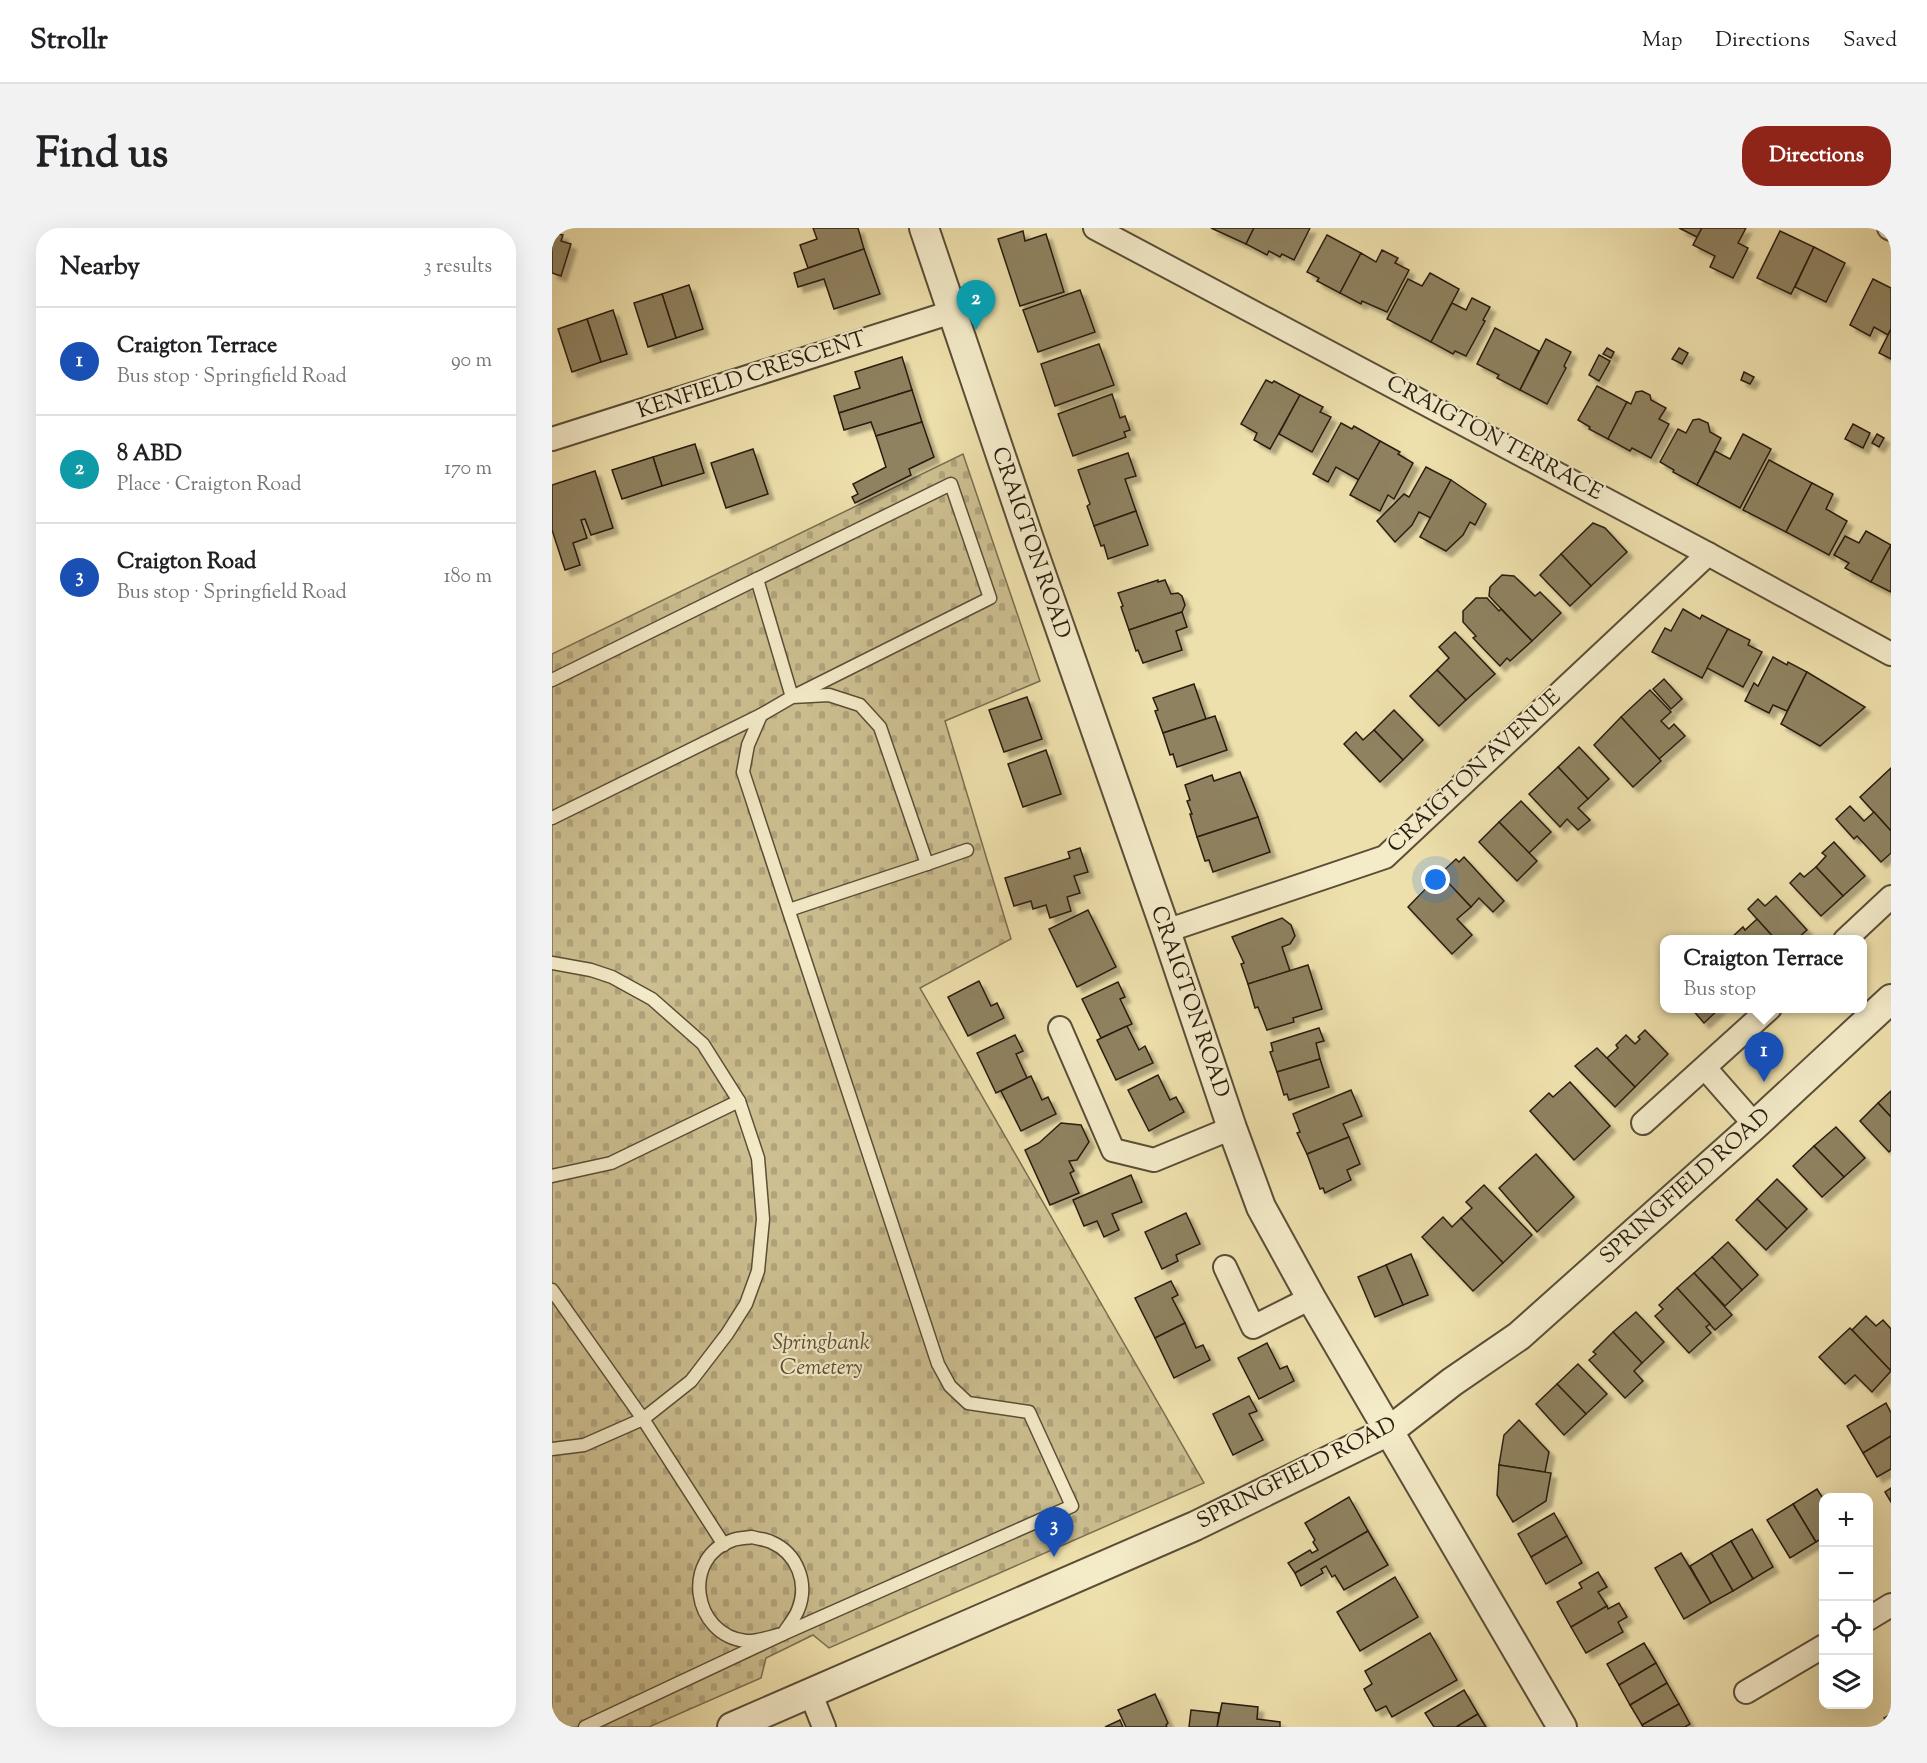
<!DOCTYPE html>
<html lang="en">
<head>
<meta charset="utf-8">
<style>
  :root { --surface:#fff; --page:#f2f2f2; --text:#202124; --muted:#757577; --line:#e0e0e0; --accent:#8f2418 }
  body { margin:0; font-family:"Sorts Mill Goudy",serif; background:var(--page); color:var(--text) }
  .controls { position:absolute; right:18px; bottom:18px; display:grid; overflow:hidden; border-radius:12px; box-shadow:0 6px 24px #0002 }
  .controls button { width:54px; height:54px; display:grid; place-items:center; padding:0; border:0; border-bottom:2px solid var(--line); background:var(--surface); color:var(--text); font:30px sans-serif }
  .you { position:absolute; left:884px; top:652px; width:21px; height:21px; margin:-15px; border:4px solid #fff; border-radius:50%; background:#1a73e8; box-shadow:0 0 0 9px #1a73e833 }
  .badge { display:grid; place-items:center; width:39px; height:39px; border-radius:50%; background:var(--accent); color:#fff; font-size:20px; font-weight:700 }
  .pin { position:absolute; translate:-50% -50px; filter:drop-shadow(0 2px 3px #0008) }
  .pin::after { content:''; position:absolute; top:32px; width:21px; height:18px; background:inherit; clip-path:polygon(0 0,100% 0,50% 100%) }
  .popup { position:absolute; left:1108px; top:707px; width:207px; height:78px; box-sizing:border-box; display:grid; place-content:center; border-radius:12px; background:var(--surface); filter:drop-shadow(0 2px 4px #0005); font-size:20px; white-space:nowrap; color:var(--muted) }
  .popup b { font-size:22px; color:var(--text) }
  .popup::after { content:''; position:absolute; left:50%; top:100%; margin-left:-12px; border:12px solid transparent; border-top-color:var(--surface) }
  .list { margin:0; padding:0; list-style:none }
  h2 { display:flex; justify-content:space-between; align-items:center; height:78px; margin:0; padding:0 24px; font-size:26px }
  h2 small { font-size:20px; font-weight:400; color:var(--muted) }
  .list li { display:grid; grid-template-columns:39px 1fr auto; gap:18px; align-items:center; box-sizing:border-box; height:108px; padding:0 24px; border-top:2px solid var(--line) }
  .list b { display:block; font-size:22px; white-space:nowrap }
  .list p { margin:0; font-size:20px; white-space:nowrap; color:var(--muted) }
  .list em { font-size:20px; font-style:normal; color:var(--muted) }
  .icon { flex:none; width:33px; height:33px; fill:none; stroke:currentColor; stroke-width:2; stroke-linecap:round; stroke-linejoin:round }
  .map { position:relative; flex:none; width:1339px; height:1499px; overflow:hidden; border-radius:24px }
  header { display:flex; align-items:center; gap:36px; box-sizing:border-box; height:84px; padding:0 30px; background:var(--surface); border-bottom:2px solid var(--line) }
  header strong { font-size:28px }
  nav { display:flex; gap:33px; margin-inline-start:auto; font-size:21px }
  .intro { display:flex; align-items:center; justify-content:space-between; box-sizing:border-box; height:144px; padding:0 36px }
  h1 { margin:0; font-size:42px }
  .button { padding:15px 27px; border-radius:24px; background:var(--accent); color:#fff; font-size:21px; font-weight:700 }
  main { display:flex; gap:36px; padding:0 36px }
  aside { flex:1; background:var(--surface); border-radius:24px; box-shadow:0 6px 24px #0002 }
  .map>svg:first-child { display:block }
</style>
</head>
<body>
<header>
<strong>Strollr</strong>
<nav><a>Map</a><a>Directions</a><a>Saved</a></nav>
</header>
<div class="intro"><h1>Find us</h1><a class="button">Directions</a></div>
<main>
<aside>
<h2>Nearby<small>3 results</small></h2>
<ul class="list">
<li><span class="badge" style="background:#1a4fb4">1</span><div><b>Craigton Terrace</b><p>Bus stop · Springfield Road</p></div><em>90 m</em></li>
<li><span class="badge" style="background:#0f9aa8">2</span><div><b>8 ABD</b><p>Place · Craigton Road</p></div><em>170 m</em></li>
<li><span class="badge" style="background:#1a4fb4">3</span><div><b>Craigton Road</b><p>Bus stop · Springfield Road</p></div><em>180 m</em></li>
</ul>
</aside>
<div class="map">
<svg width="1339" height="1499" viewBox="0 0 1339 1499">
  <defs>
    <pattern id="cemetery-stones" width="16" height="16" patternUnits="userSpaceOnUse" patternTransform="scale(1.5)"><rect width="16" height="16" fill="#cdbf91"/><path d="M2 7V4a2 2 0 0 1 4 0v3zM10 15v-3a2 2 0 0 1 4 0v3z" fill="#b0a47c"/></pattern>
    <filter id="shadow"><feDropShadow dx="5.5" dy="5.5" stdDeviation="1.5" flood-color="#0004"/></filter>
  </defs>
  <rect width="100%" height="100%" fill="#eee0ac"/>
  <filter id="stains"><feTurbulence type="fractalNoise" baseFrequency=".00333" numOctaves="4"/><feColorMatrix values="0 0 0 0 .2 0 0 0 0 .09 0 0 0 0 .02 0 0 0 .5 -.17"/></filter>
  <radialGradient id="worn" r=".72"><stop offset=".6" stop-color="#630" stop-opacity="0"/><stop offset="1" stop-color="#630" stop-opacity=".3"/></radialGradient>
  <path fill="url(#cemetery-stones)" stroke="#7b6e50" stroke-width="1.5" d="M411,226L488,453L393,493L459,711L368,760L652,1255L277,1420L261,1407L214,1430L209,1450L97,1499H0V426Z"/>
  <g fill="#8f8261" stroke="#291d10" stroke-width="1.5" filter="url(#shadow)">
    <path d="M261,0H306L312,21L256,40L248,17L265,11Z"/>
    <path d="M659,0H702L694,16Z"/>
    <path d="M702,0H758L742,32L730,26L728,29L717,23L715,27L694,16Z"/>
    <path d="M1127,0H1150L1145,9Z"/>
    <path d="M1150,0H1194L1186,15L1196,20L1181,50L1158,39L1163,28L1141,17Z"/>
    <path d="M471,3L473,13L494,6L512,64L468,78L446,11Z"/>
    <path d="M1228,3L1262,19L1239,66L1205,50Z"/>
    <path d="M0,4L11,7L9,13L19,16L9,48L0,45Z"/>
    <path d="M775,7L809,25L788,65L765,53L767,50L755,44Z"/>
    <path d="M1262,19L1293,35L1274,74L1243,59Z"/>
    <path d="M312,21L328,66L282,81L272,51L246,59L242,45Z"/>
    <path d="M830,22L846,30L843,35L857,42L835,84L810,73L809,76L788,65L809,25L824,34Z"/>
    <path d="M878,45L907,61L879,114L835,91L856,51L870,58Z"/>
    <path d="M1321,51L1339,60V101L1336,107L1322,99L1318,108L1298,97Z"/>
    <path d="M137,57L151,101L124,110L110,66Z"/>
    <path d="M528,62L543,104L486,124L471,82Z"/>
    <path d="M110,66L124,110L96,119L82,75Z"/>
    <path d="M920,70L938,79L931,92L933,93L914,128L903,123L901,126L879,114L900,75L914,82Z"/>
    <path d="M61,82L75,126L49,134L35,91Z"/>
    <path d="M35,91L49,134L20,144L6,101Z"/>
    <path d="M943,100L987,123L968,162L945,150L947,147L925,136Z"/>
    <path d="M1339,101V131L1327,125Z"/>
    <path d="M994,111L1019,124L1012,138L1014,140L995,176L968,162Z"/>
    <path d="M547,116L562,157L503,178L489,136Z"/>
    <path d="M1055,120L1062,124L1059,130L1051,126Z"/>
    <path d="M1127,120L1136,125L1130,136L1120,131Z"/>
    <path d="M1047,127L1058,133L1047,153L1037,147Z"/>
    <path d="M350,129L360,162L287,185L282,168L308,160L303,144Z"/>
    <path d="M1192,144L1202,149L1198,156L1189,152Z"/>
    <path d="M714,152L720,155L722,153L748,167L718,221L702,212L705,205L689,196Z"/>
    <path d="M1045,158L1075,174L1056,211L1037,201L1038,199L1026,192Z"/>
    <path d="M360,162L370,194L324,208L319,194L292,202L287,185Z"/>
    <path d="M1090,163L1098,167L1099,172L1114,180L1107,191L1117,196L1099,230L1080,220L1078,223L1056,211L1075,174L1079,176L1084,164Z"/>
    <path d="M560,166L568,190L573,188L578,202L572,204L574,209L521,228L506,186Z"/>
    <path d="M748,167L771,179L768,184L779,189L760,224L727,206Z"/>
    <path d="M1147,191L1156,195L1158,204L1169,210L1145,257L1121,244L1122,242L1108,234L1126,201L1134,205L1141,192Z"/>
    <path d="M370,194L382,229L357,241L359,247L303,275L300,269L306,266L301,256L334,239L324,208Z"/>
    <path d="M789,195L800,201L802,198L828,213L807,252L784,239L776,254L761,246Z"/>
    <path d="M1301,196L1318,205L1311,220L1293,211Z"/>
    <path d="M1191,206L1219,221L1188,280L1145,257L1163,223L1178,231Z"/>
    <path d="M1325,206L1332,210L1327,219L1320,215Z"/>
    <path d="M828,213L848,224L846,226L861,235L842,271L836,267L828,283L798,267Z"/>
    <path d="M143,216L152,245L110,258L101,229Z"/>
    <path d="M201,221L216,266L174,280L159,235Z"/>
    <path d="M576,225L584,248L573,251L584,283L542,298L535,278L538,276L526,242Z"/>
    <path d="M101,229L110,258L70,271L60,242Z"/>
    <path d="M1217,232L1260,255L1234,304L1191,282Z"/>
    <path d="M874,239L899,252L879,290L867,284L860,297L843,314L825,293L852,266L857,269Z"/>
    <path d="M43,243L61,300L39,307L33,291L29,292L35,310L21,315L28,337L13,342L0,302V257Z"/>
    <path d="M899,252L934,276L923,297L918,294L911,307L894,323L868,309Z"/>
    <path d="M1260,255L1281,266L1274,281L1295,293L1277,327L1234,304Z"/>
    <path d="M584,283L596,317L556,331L552,317L549,318L542,298Z"/>
    <path d="M1041,295L1053,300L1075,324L1039,358L1009,326Z"/>
    <path d="M1314,303L1339,317L1319,354L1293,340L1297,335L1282,327L1293,308L1307,315Z"/>
    <path d="M1339,317V364L1319,354Z"/>
    <path d="M1009,326L1039,358L1018,378L988,347Z"/>
    <path d="M950,347L962,348L983,368L988,364L1009,385L980,413L937,368L938,359Z"/>
    <path d="M606,352V354L613,352L619,366L626,365L630,368L633,377L630,384L577,402L569,379L571,378L566,365Z"/>
    <path d="M924,370H935L947,383L949,381L980,413L958,433L955,430L948,438L921,410L924,408L911,394V383Z"/>
    <path d="M1131,381L1148,391L1150,387L1176,401L1150,450L1100,424L1113,400L1119,403Z"/>
    <path d="M630,384L635,399L624,403L630,422L591,435L586,422L584,423L577,402Z"/>
    <path d="M1176,401L1198,412L1196,417L1210,424L1191,459L1155,440Z"/>
    <path d="M903,404L943,446L914,472L885,442L897,430L887,419Z"/>
    <path d="M1221,429L1235,437L1236,434L1255,444L1235,483L1221,477L1217,485L1193,473L1202,455L1206,458Z"/>
    <path d="M885,442L914,472L887,498L858,468Z"/>
    <path d="M1255,444L1313,479L1268,518L1229,496Z"/>
    <path d="M1112,451L1130,471L1119,481L1101,461Z"/>
    <path d="M642,456L654,491L611,505L603,483L606,482L601,470Z"/>
    <path d="M1098,462L1119,484L1109,493L1117,501L1122,496L1133,508L1107,531L1069,489Z"/>
    <path d="M475,469L490,511L452,524L437,482Z"/>
    <path d="M842,482L871,512L851,532L822,502Z"/>
    <path d="M663,488L675,522L625,539L621,526L618,527L611,505Z"/>
    <path d="M1069,489L1109,533L1081,559L1042,517Z"/>
    <path d="M822,502L851,532L828,554L792,516L804,504L811,512Z"/>
    <path d="M1027,519L1057,551L1036,571L1006,539Z"/>
    <path d="M494,522L509,566L471,579L456,536Z"/>
    <path d="M1006,539L1036,571L1026,580L1038,592L1026,602L1015,591L1008,599L977,566Z"/>
    <path d="M1339,540V603L1308,569Z"/>
    <path d="M688,544L706,589L645,609L638,586H640L635,573L638,572L633,557L660,547L662,553Z"/>
    <path d="M969,573L999,604L977,625L947,594Z"/>
    <path d="M1298,578L1312,593L1322,584L1339,603V625L1329,634L1305,608L1302,611L1284,591Z"/>
    <path d="M706,589L718,624L661,644L657,632L653,633L645,609Z"/>
    <path d="M947,594L985,633L965,653L927,614Z"/>
    <path d="M1282,614L1313,648L1291,668L1264,639L1274,628L1270,625Z"/>
    <path d="M528,620L536,644L522,648L528,665L515,669L519,683L498,690L494,677L481,681L479,673L462,678L453,650L518,630L516,624Z"/>
    <path d="M912,629L952,673L941,684L927,670L919,679L888,646L904,631L907,634Z"/>
    <path d="M1264,639L1291,668L1269,688L1238,655L1248,645L1252,649Z"/>
    <path d="M888,646L919,679L905,691L920,707L900,726L856,679Z"/>
    <path d="M1224,668L1255,702L1244,712H1224L1196,681L1206,671L1213,678Z"/>
    <path d="M536,682L564,739L525,759L497,701Z"/>
    <path d="M730,690L739,697L743,708L738,716L730,719L738,743L696,756L689,736L692,735L680,709Z"/>
    <path d="M1205,691L1224,712H1182L1180,709L1191,699L1193,702Z"/>
    <path d="M756,737L770,781L741,790L742,794L715,802L706,779L703,780L696,756Z"/>
    <path d="M427,753L439,778L445,775L452,790L416,808L396,769Z"/>
    <path d="M566,754L573,769L568,771L580,796L549,810L530,771Z"/>
    <path d="M1139,780H1168L1152,795Z"/>
    <path d="M575,798L587,822L593,818L601,835L564,852L545,812Z"/>
    <path d="M767,800L772,813L764,815L768,831L725,844L718,824L721,823L719,815Z"/>
    <path d="M1093,802L1116,826L1083,859L1055,830L1066,820L1064,817L1074,807L1083,816L1088,811L1086,809Z"/>
    <path d="M463,807L471,823L464,826L475,850L444,865L425,825Z"/>
    <path d="M1045,820L1083,859L1063,879L1023,838Z"/>
    <path d="M768,831L777,859L737,872L735,866L732,867L725,844Z"/>
    <path d="M606,847L618,872L624,869L632,884L597,903L576,862Z"/>
    <path d="M479,848L490,872L496,869L504,886L469,903L449,863Z"/>
    <path d="M1018,854L1058,898L1022,932L978,883L997,865L1001,869Z"/>
    <path d="M799,862L810,888L791,896L797,909L755,926L745,905L748,904L741,886Z"/>
    <path d="M1339,863V889L1326,875Z"/>
    <path d="M1326,875L1339,889V922L1337,924L1308,893Z"/>
    <path d="M509,895L529,897L537,914L525,932L517,933L522,943L518,945L527,965L498,977L473,922L487,915Z"/>
    <path d="M1284,899L1313,930L1292,949L1262,918Z"/>
    <path d="M797,909L808,936L795,942L799,952L773,965L771,960L768,961L755,926Z"/>
    <path d="M1262,918L1292,949L1270,969L1241,938Z"/>
    <path d="M984,926L1022,969L985,1004L947,960Z"/>
    <path d="M579,947L590,974L560,986L567,1002L552,1009L545,993L532,998L521,972Z"/>
    <path d="M1225,951L1255,981L1235,1001L1205,971Z"/>
    <path d="M932,957L980,1007L951,1035L909,990L920,980L914,974Z"/>
    <path d="M1205,971L1235,1001L1214,1022L1184,992Z"/>
    <path d="M634,985L648,1016L624,1027L626,1033L610,1041L593,1004Z"/>
    <path d="M891,989L900,999L909,990L951,1035L921,1063L870,1009Z"/>
    <path d="M1176,1014L1206,1047L1190,1062L1160,1029Z"/>
    <path d="M859,1026L876,1067L851,1077L834,1037Z"/>
    <path d="M1160,1029L1190,1062L1173,1078L1142,1045Z"/>
    <path d="M834,1037L851,1077L823,1089L806,1049Z"/>
    <path d="M1142,1045L1180,1087L1163,1102L1125,1060Z"/>
    <path d="M619,1053L626,1067L620,1070L633,1095L603,1110L583,1070Z"/>
    <path d="M1125,1060L1158,1096L1154,1099L1159,1105L1137,1125L1103,1088L1111,1081L1107,1077Z"/>
    <path d="M1084,1084L1112,1114L1090,1135L1061,1104Z"/>
    <path d="M1314,1088L1324,1098L1331,1092L1339,1101V1143L1300,1102Z"/>
    <path d="M633,1095L644,1120L651,1117L658,1132L622,1150L603,1110Z"/>
    <path d="M1298,1100L1339,1143L1320,1164L1303,1147L1293,1156L1267,1129Z"/>
    <path d="M1061,1104L1090,1135L1082,1143L1091,1153L1073,1170L1037,1132L1044,1126L1041,1124Z"/>
    <path d="M715,1115L728,1141L735,1138L742,1153L707,1171L686,1130Z"/>
    <path d="M1026,1136L1055,1166L1034,1186L1005,1156Z"/>
    <path d="M1005,1156L1034,1186L1012,1207L984,1176Z"/>
    <path d="M697,1168L705,1183L697,1186L711,1212L681,1227L661,1186Z"/>
    <path d="M1334,1175L1339,1185V1208L1311,1225L1295,1198Z"/>
    <path d="M967,1192L997,1224L993,1244L947,1237L952,1207Z"/>
    <path d="M1339,1208V1241L1325,1249L1311,1225Z"/>
    <path d="M947,1237L999,1245L994,1273L961,1294L945,1267Z"/>
    <path d="M1339,1260V1274L1333,1264Z"/>
    <path d="M1265,1261L1272,1272V1309L1264,1314L1241,1276Z"/>
    <path d="M797,1269L816,1303L743,1345L736,1335L758,1322L760,1325L766,1322L761,1314L763,1312L753,1295Z"/>
    <path d="M1241,1276L1264,1314L1238,1330L1215,1292Z"/>
    <path d="M1002,1285L1015,1308L979,1329L966,1306Z"/>
    <path d="M1200,1301L1221,1339L1201,1351L1179,1313Z"/>
    <path d="M816,1303L836,1337L792,1362L783,1347L780,1349L774,1338L769,1341L771,1345L749,1358L743,1345Z"/>
    <path d="M1015,1308L1030,1335L994,1356L979,1329Z"/>
    <path d="M1179,1313L1201,1351L1181,1363L1159,1325Z"/>
    <path d="M1129,1325L1159,1375L1132,1391L1103,1340Z"/>
    <path d="M1159,1325L1181,1363L1159,1375L1138,1338Z"/>
    <path d="M1046,1344L1055,1359L1046,1364L1055,1378L1019,1399L1005,1374L1030,1360L1027,1355Z"/>
    <path d="M843,1349L866,1389L808,1423L785,1384Z"/>
    <path d="M1067,1375L1075,1389L1066,1394L1071,1404L1034,1425L1019,1399L1055,1378L1056,1381Z"/>
    <path d="M878,1405L905,1452L840,1489L834,1478L824,1483L812,1461L820,1456L813,1443Z"/>
    <path d="M1092,1415L1104,1435L1067,1457L1055,1436Z"/>
    <path d="M1104,1435L1115,1455L1078,1477L1067,1457Z"/>
    <path d="M1115,1455L1127,1476L1090,1497L1078,1477Z"/>
    <path d="M912,1462L926,1486L904,1499H882L873,1485Z"/>
    <path d="M603,1466L616,1495L614,1497L615,1499H574L566,1482Z"/>
    <path d="M670,1475L706,1479L705,1491L728,1494V1499H665Z"/>
    <path d="M1127,1476L1138,1496L1133,1499H1091L1090,1497Z"/>
    <path d="M639,1482L667,1485L665,1499H637Z"/>
    <path d="M926,1486L934,1499H904Z"/>
    <path d="M1339,1486V1499H1338L1332,1490Z"/>
    <path d="M568,1492L571,1499H553Z"/>
  </g>
  <g fill="none" stroke-linecap="round" stroke-linejoin="round">
    <defs>
      <g id="service">
        <path d="M399,256L438,370L240,469L205,351Z"/>
        <path d="M0,452L205,351"/>
        <path d="M209,487L240,469L277,467L308,477L328,499L375,636L237,682"/>
        <path d="M0,590L209,487L196,517L191,544L386,1136L398,1158L416,1175L477,1184L520,1278L231,1406L33,1499"/>
        <path d="M375,636L415,622"/>
        <path d="M0,735L39,742L60,749L100,771L151,816L187,873L206,930L211,991L206,1043L194,1076L175,1106L139,1153L91,1191L32,1217L0,1221"/>
        <path d="M0,948L59,935L187,873"/>
        <path d="M0,1062L91,1191L172,1317"/>
        <path d="M200,1309C206,1311 213,1311 219,1314C245,1325 257,1355 246,1382C243,1390 236,1398 231,1406C220,1408 205,1414 194,1413C140,1407 129,1329 181,1312C187,1310 194,1310 200,1309Z"/>
      </g>
      <g id="minor">
        <path d="M543,0L1156,326L1339,426"/>
        <path d="M1337,0L1339,1"/>
        <path d="M0,211L400,84"/>
        <path d="M614,703L833,629L1156,326"/>
        <path d="M1293,712L1339,669"/>
        <path d="M508,800L561,922L602,932L680,900"/>
        <path d="M1153,840L1203,897"/>
        <path d="M1091,895L1218,780"/>
        <path d="M673,1039L701,1099L759,1070"/>
        <path d="M1316,1391L1339,1377"/>
        <path d="M258,1464L272,1499"/>
        <path d="M1194,1464L1272,1418"/>
      </g>
      <g id="tertiary">
        <path d="M372,0L478,314L614,703L680,900L709,979L759,1070L1010,1499"/>
        <path d="M180,1499L643,1298L837,1203L900,1154L967,1108L1203,897L1339,771"/>
      </g>
    </defs>
    <use href="#service" stroke="#5a4e37" stroke-width="15"/>
    <use href="#minor" stroke="#5a4e37" stroke-width="26"/>
    <use href="#tertiary" stroke="#5a4e37" stroke-width="32"/>
    <use href="#service" stroke="#f4ebc9" stroke-width="12"/>
    <use href="#minor" stroke="#f4ebc9" stroke-width="22"/>
    <use href="#tertiary" stroke="#f4ebc9" stroke-width="28"/>
  </g>
  <g text-anchor="middle" dominant-baseline="central" stroke-width="4.5" stroke-linejoin="round" paint-order="stroke">
    <g font-size="22" fill="#291d10" stroke="#f4ebc9">
      <text transform="translate(200 148) rotate(-18)">KENFIELD CRESCENT</text>
      <text transform="translate(942 211) rotate(28)">CRAIGTON TERRACE</text>
      <text transform="translate(478 315) rotate(71)">CRAIGTON ROAD</text>
      <text transform="translate(923 544) rotate(-43)">CRAIGTON AVENUE</text>
      <text transform="translate(637 774) rotate(71)">CRAIGTON ROAD</text>
      <text transform="translate(1134 959) rotate(-42)">SPRINGFIELD ROAD</text>
      <text transform="translate(745 1246) rotate(-27)">SPRINGFIELD ROAD</text>
    </g>
    <g font-size="22" font-style="italic" fill="#5a4e37" stroke="#f4ebc9">
      <text x="269" y="1116">Springbank<tspan x="269" dy="25">Cemetery</tspan></text>
    </g>
  </g>
  <rect width="100%" height="100%" filter="url(#stains)"/>
  <rect width="100%" height="100%" fill="url(#worn)"/>
</svg>
<div class="controls">
<button>+</button>
<button>−</button>
<button><svg class="icon" aria-label="locate" viewBox="0 0 24 24"><circle cx="12" cy="12" r="6"/><path d="M12 2v4M12 18v4M2 12h4M18 12h4"/></svg></button>
<button><svg class="icon" aria-label="layers" viewBox="0 0 24 24"><path d="M12 4l9 5-9 5-9-5zM3 14l9 5 9-5"/></svg></button>
</div>
<div class="you"></div>
<div class="pin badge" style="left:1212px;top:854px;background:#1a4fb4">1</div>
<div class="popup"><b>Craigton Terrace</b>Bus stop</div>
<div class="pin badge" style="left:424px;top:102px;background:#0f9aa8">2</div>
<div class="pin badge" style="left:502px;top:1329px;background:#1a4fb4">3</div>
</div>
</main>
</body>
</html>
